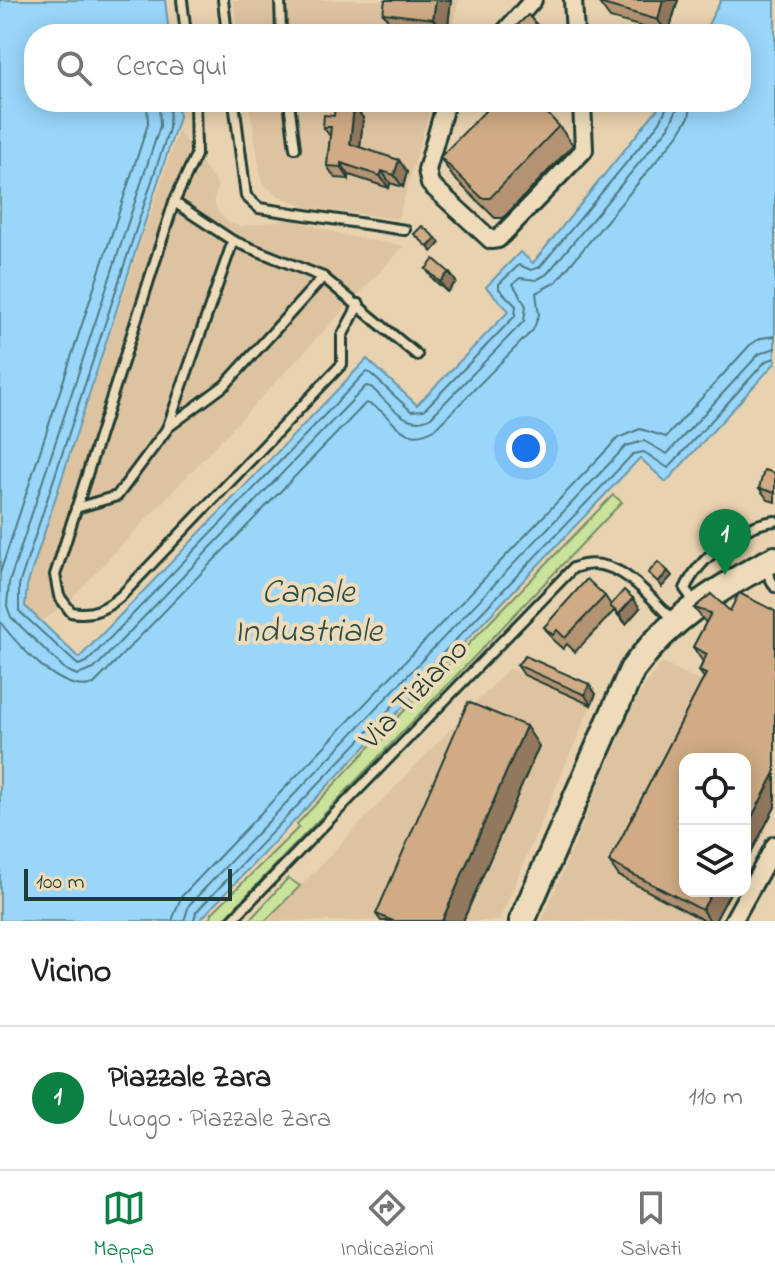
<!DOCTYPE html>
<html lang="it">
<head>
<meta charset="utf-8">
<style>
  :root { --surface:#fff; --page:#f2f2f2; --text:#202124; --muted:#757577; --line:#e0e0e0; --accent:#0b8043 }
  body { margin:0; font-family:"Indie Flower",sans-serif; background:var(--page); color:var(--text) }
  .controls { position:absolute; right:24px; bottom:24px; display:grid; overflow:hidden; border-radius:16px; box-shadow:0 4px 20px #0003 }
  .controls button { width:72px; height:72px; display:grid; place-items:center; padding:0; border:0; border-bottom:2px solid var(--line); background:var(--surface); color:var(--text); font:40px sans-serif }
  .scale { position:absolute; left:24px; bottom:20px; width:208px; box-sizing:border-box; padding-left:8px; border:4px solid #1f3d34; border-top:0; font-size:22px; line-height:28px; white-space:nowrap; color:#1f3d34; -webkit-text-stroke:6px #eedbb9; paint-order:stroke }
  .you { position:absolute; left:526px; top:448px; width:28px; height:28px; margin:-20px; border:6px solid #fff; border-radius:50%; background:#1a73e8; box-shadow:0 0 0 12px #1a73e833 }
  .badge { display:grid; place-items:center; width:52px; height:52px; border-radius:50%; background:var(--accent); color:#fff; font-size:26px; font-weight:700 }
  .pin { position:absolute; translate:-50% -66px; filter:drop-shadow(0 2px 4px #0008) }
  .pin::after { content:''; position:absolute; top:42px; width:28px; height:24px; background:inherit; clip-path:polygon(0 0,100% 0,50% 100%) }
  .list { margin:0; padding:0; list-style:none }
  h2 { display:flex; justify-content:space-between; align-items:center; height:104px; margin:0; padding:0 32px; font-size:34px }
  h2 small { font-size:26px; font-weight:400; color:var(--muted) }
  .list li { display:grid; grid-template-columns:52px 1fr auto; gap:24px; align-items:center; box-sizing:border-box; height:144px; padding:0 32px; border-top:2px solid var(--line) }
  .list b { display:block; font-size:30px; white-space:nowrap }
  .list p { margin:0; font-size:26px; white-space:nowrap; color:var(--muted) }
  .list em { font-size:26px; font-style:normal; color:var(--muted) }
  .icon { flex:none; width:44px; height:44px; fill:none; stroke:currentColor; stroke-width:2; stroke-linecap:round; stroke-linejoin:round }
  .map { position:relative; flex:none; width:775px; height:921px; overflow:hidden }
  .search { position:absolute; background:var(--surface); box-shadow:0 4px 20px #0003; left:24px; right:24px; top:24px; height:88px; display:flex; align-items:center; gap:20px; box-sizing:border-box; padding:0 28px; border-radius:32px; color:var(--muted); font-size:30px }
  .sheet { height:248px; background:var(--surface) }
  nav { display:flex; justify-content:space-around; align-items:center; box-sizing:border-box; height:112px; border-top:2px solid var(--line); background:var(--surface); font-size:22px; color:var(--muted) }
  nav a { display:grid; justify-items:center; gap:4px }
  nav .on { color:var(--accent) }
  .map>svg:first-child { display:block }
</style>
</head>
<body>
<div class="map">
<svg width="775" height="921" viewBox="0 0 775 921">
  <rect width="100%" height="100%" fill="#e9d2af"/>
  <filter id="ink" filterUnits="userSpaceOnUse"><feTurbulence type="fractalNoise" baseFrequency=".0125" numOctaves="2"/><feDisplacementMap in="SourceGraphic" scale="16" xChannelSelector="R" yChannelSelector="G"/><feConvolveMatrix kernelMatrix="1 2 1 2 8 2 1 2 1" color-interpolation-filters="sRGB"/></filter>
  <g filter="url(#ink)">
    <g fill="#dec3a0">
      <path d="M233,0H459L451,34H238Z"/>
      <path d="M249,102H432L398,219L306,207L277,195L262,183Z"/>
      <path d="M178,130L218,186L214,200L217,211L229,223L239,227L290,219L343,235L404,246L71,599L41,622L25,606L27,586Z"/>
      <path d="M775,619V810L745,865V759H685V891H731L715,921H542L628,717L640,693L662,662L728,695Z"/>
      <path d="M509,668L591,705L499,921H267Z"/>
    </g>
    <g fill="#c9e39a" stroke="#749067" stroke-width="2">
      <path d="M613,495L622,502L222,921H203L211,918L212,913L299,827L297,824L377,739H383V733L422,692L428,691L426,688Z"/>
      <path d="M288,878L300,886L265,921H249Z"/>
    </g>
    <path fill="#99d6fa" stroke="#6899ab" stroke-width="2" d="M0,0H165L169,34H34V102H177L179,117L27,586L25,606L79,658L367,359L417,405L509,311L486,287L520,252L533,263L663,102H741V34H703L721,0H775V363L666,482L640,458L199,921H0Z"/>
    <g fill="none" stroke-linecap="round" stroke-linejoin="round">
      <g stroke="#507a83" stroke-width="2">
        <path d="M159,102L160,126L9,583L7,606L11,617L66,670L77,675L94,669L366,386L371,387C387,401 407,432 431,417L524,321L526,306L513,284L520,278L536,280L547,274L669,127L680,102"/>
        <path d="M170,102L169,129L19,585V611L78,665L87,662L366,372L370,373L411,411L424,410L515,316L516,306L499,289V284L519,265L531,270L540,267L660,122L669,102"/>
        <path d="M0,573L148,124L147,102"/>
        <path d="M0,622C18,645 62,696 94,684L366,403C393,409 398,451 436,428L533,330L539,315L536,293L556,282L677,136L689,117L692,102"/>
        <path d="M172,921L181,897L618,438L640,429L666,437L750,345L761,338L775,336"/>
        <path d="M184,921L189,905L626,446L644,441L667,454L759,354L775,348"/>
        <path d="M194,921L196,912L633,454L644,452L668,468L766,361L775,358"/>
      </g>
      <defs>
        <g id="service">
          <path d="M182,0L186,34"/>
          <path d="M223,0L227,34"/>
          <path d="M280,0L281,34"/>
          <path d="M195,102L196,155L174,202L55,575L59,596L71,612C92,616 106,609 122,595L342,364V336L359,304"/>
          <path d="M234,102L246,196L259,208L405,230"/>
          <path d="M289,102L295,148"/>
          <path d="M174,202L233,241L323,277L417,355"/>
          <path d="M167,428L225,385L323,277"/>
          <path d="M76,508L117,496L167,429L233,241"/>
          <path d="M765,569L775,587"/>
          <path d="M695,603L685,589C698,559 742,524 775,521"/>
          <path d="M231,921L573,568C616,551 646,594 674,621"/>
        </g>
        <g id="minor">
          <path d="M573,0L575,34"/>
          <path d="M503,34L533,0"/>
          <path d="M446,102L427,170L430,184L491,240L498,239L584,150L582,102"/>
          <path d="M733,921L775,845"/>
        </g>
        <path id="secondary" d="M522,921L632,670C669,619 719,587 775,559"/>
      </defs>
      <use href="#service" stroke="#1f3d34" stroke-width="14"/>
      <use href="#minor" stroke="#1f3d34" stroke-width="22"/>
      <use href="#secondary" stroke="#1f3d34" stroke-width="30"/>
      <use href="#service" stroke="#eedbb9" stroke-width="8"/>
      <use href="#minor" stroke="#eedbb9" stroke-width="16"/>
      <use href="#secondary" stroke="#eedbb9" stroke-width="24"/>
    </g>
    <g fill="#b39372" stroke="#1f3d34" stroke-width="2">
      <path d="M451,0L447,34H409L397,32L383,13Z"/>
      <path d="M600,0H678L668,34L610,18L599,3Z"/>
      <path d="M475,102H492L484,110Z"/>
      <path d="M354,106L363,118L360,148L407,172L403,187L390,183L389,188L349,175V179L335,178L327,166L330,136L323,127L334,116Z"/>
      <path d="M559,126L573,145L503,218H495L453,177L440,157Z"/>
      <path d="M426,269L449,272L456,282L447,292L433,279Z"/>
      <path d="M775,473V502L768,500L759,488Z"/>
      <path d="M711,594L775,807L745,864V759L685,891H731L715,921H705L619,876L609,862L704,678L699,671L703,662L693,647L706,623L694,608Z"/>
      <path d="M605,596L611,605L640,608L626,624L614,611L575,652L567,644L563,649L554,641L544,627Z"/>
      <path d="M517,665L589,684L596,694L591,705L524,675Z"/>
      <path d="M539,746L463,921H381L376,914Z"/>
    </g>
    <g fill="#92785d" stroke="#1f3d34" stroke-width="2">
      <path d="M436,0H451L447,34H444L433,19Z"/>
      <path d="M663,0H678L668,34L658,20Z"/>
      <path d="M354,106L363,118L359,157L350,144Z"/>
      <path d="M399,160L407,172L403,187L394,175Z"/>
      <path d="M341,163L349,175V179L341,167Z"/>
      <path d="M382,171L390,183L389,188L380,176Z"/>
      <path d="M436,238L440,243L432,252L428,247Z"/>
      <path d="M449,272L456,282L447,292L440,282Z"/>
      <path d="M668,571L672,576L662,587L658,582Z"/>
      <path d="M633,598L640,608L626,624L619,614Z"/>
      <path d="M589,684L596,694L591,705L585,695Z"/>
      <path d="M526,726L539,746L463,921H442Z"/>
      <path d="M775,773V807L745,864V830Z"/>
      <path d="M713,891H731L715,921H710L702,910Z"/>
    </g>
    <g fill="#d0ab85" stroke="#1f3d34" stroke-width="2">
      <path d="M385,0H436L433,19L383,13Z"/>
      <path d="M600,0H663L658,20L599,3Z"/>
      <path d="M528,15L541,29L537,34H508Z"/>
      <path d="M494,102H537L559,126L490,198H482L440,157Z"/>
      <path d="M335,104L354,106L350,144L399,160L394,175L382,171L380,176L341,163V167L327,166L331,127H323L324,115L334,116Z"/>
      <path d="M422,226L436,238L428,247L414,234Z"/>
      <path d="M434,259L449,272L440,282L426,269Z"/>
      <path d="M764,470L775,473V493L759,488Z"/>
      <path d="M658,562L668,571L658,582L648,573Z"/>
      <path d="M587,579L605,596L565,638L557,630L553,635L544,627Z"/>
      <path d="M624,590L633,598L619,614L610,606Z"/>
      <path d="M739,593L775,611V773L745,830V759H685V891H713L702,910L609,862L706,674L699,671L707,654L693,647L711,613L694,608L711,594L730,611Z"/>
      <path d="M525,656L589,684L585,695L517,665Z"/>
      <path d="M468,702L526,726L442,921H393L376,914Z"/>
    </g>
  </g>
  <g text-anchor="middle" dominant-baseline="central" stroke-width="8" stroke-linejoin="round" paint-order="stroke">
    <g font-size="32" fill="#1f3d34" stroke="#eedbb9">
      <text transform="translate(415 695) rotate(-46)">Via Tiziano</text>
    </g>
    <g font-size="34" font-style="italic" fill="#2b4c48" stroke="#eedbb9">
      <text x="308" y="594">Canale<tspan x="308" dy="39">Industriale</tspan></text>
    </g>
  </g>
</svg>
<div class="controls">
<button><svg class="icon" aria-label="locate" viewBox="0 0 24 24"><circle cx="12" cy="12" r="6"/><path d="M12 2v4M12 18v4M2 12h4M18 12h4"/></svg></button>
<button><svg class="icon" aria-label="layers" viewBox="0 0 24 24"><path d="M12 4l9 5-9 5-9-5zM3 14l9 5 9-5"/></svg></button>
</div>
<div class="scale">100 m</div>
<div class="you"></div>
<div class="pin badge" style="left:725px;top:575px">1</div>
<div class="search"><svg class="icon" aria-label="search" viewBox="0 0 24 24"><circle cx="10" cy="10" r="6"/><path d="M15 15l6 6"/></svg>Cerca qui</div>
</div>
<section class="sheet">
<h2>Vicino<small></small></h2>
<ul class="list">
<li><span class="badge">1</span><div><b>Piazzale Zara</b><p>Luogo · Piazzale Zara</p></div><em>110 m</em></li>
</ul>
</section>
<nav>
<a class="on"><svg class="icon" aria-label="map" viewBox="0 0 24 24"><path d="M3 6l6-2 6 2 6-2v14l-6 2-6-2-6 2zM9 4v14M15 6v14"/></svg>Mappa</a>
<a><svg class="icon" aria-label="directions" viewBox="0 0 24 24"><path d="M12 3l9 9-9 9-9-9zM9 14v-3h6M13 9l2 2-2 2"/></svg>Indicazioni</a>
<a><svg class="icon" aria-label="saved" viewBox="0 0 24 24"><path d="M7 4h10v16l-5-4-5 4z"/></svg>Salvati</a>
</nav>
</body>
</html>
